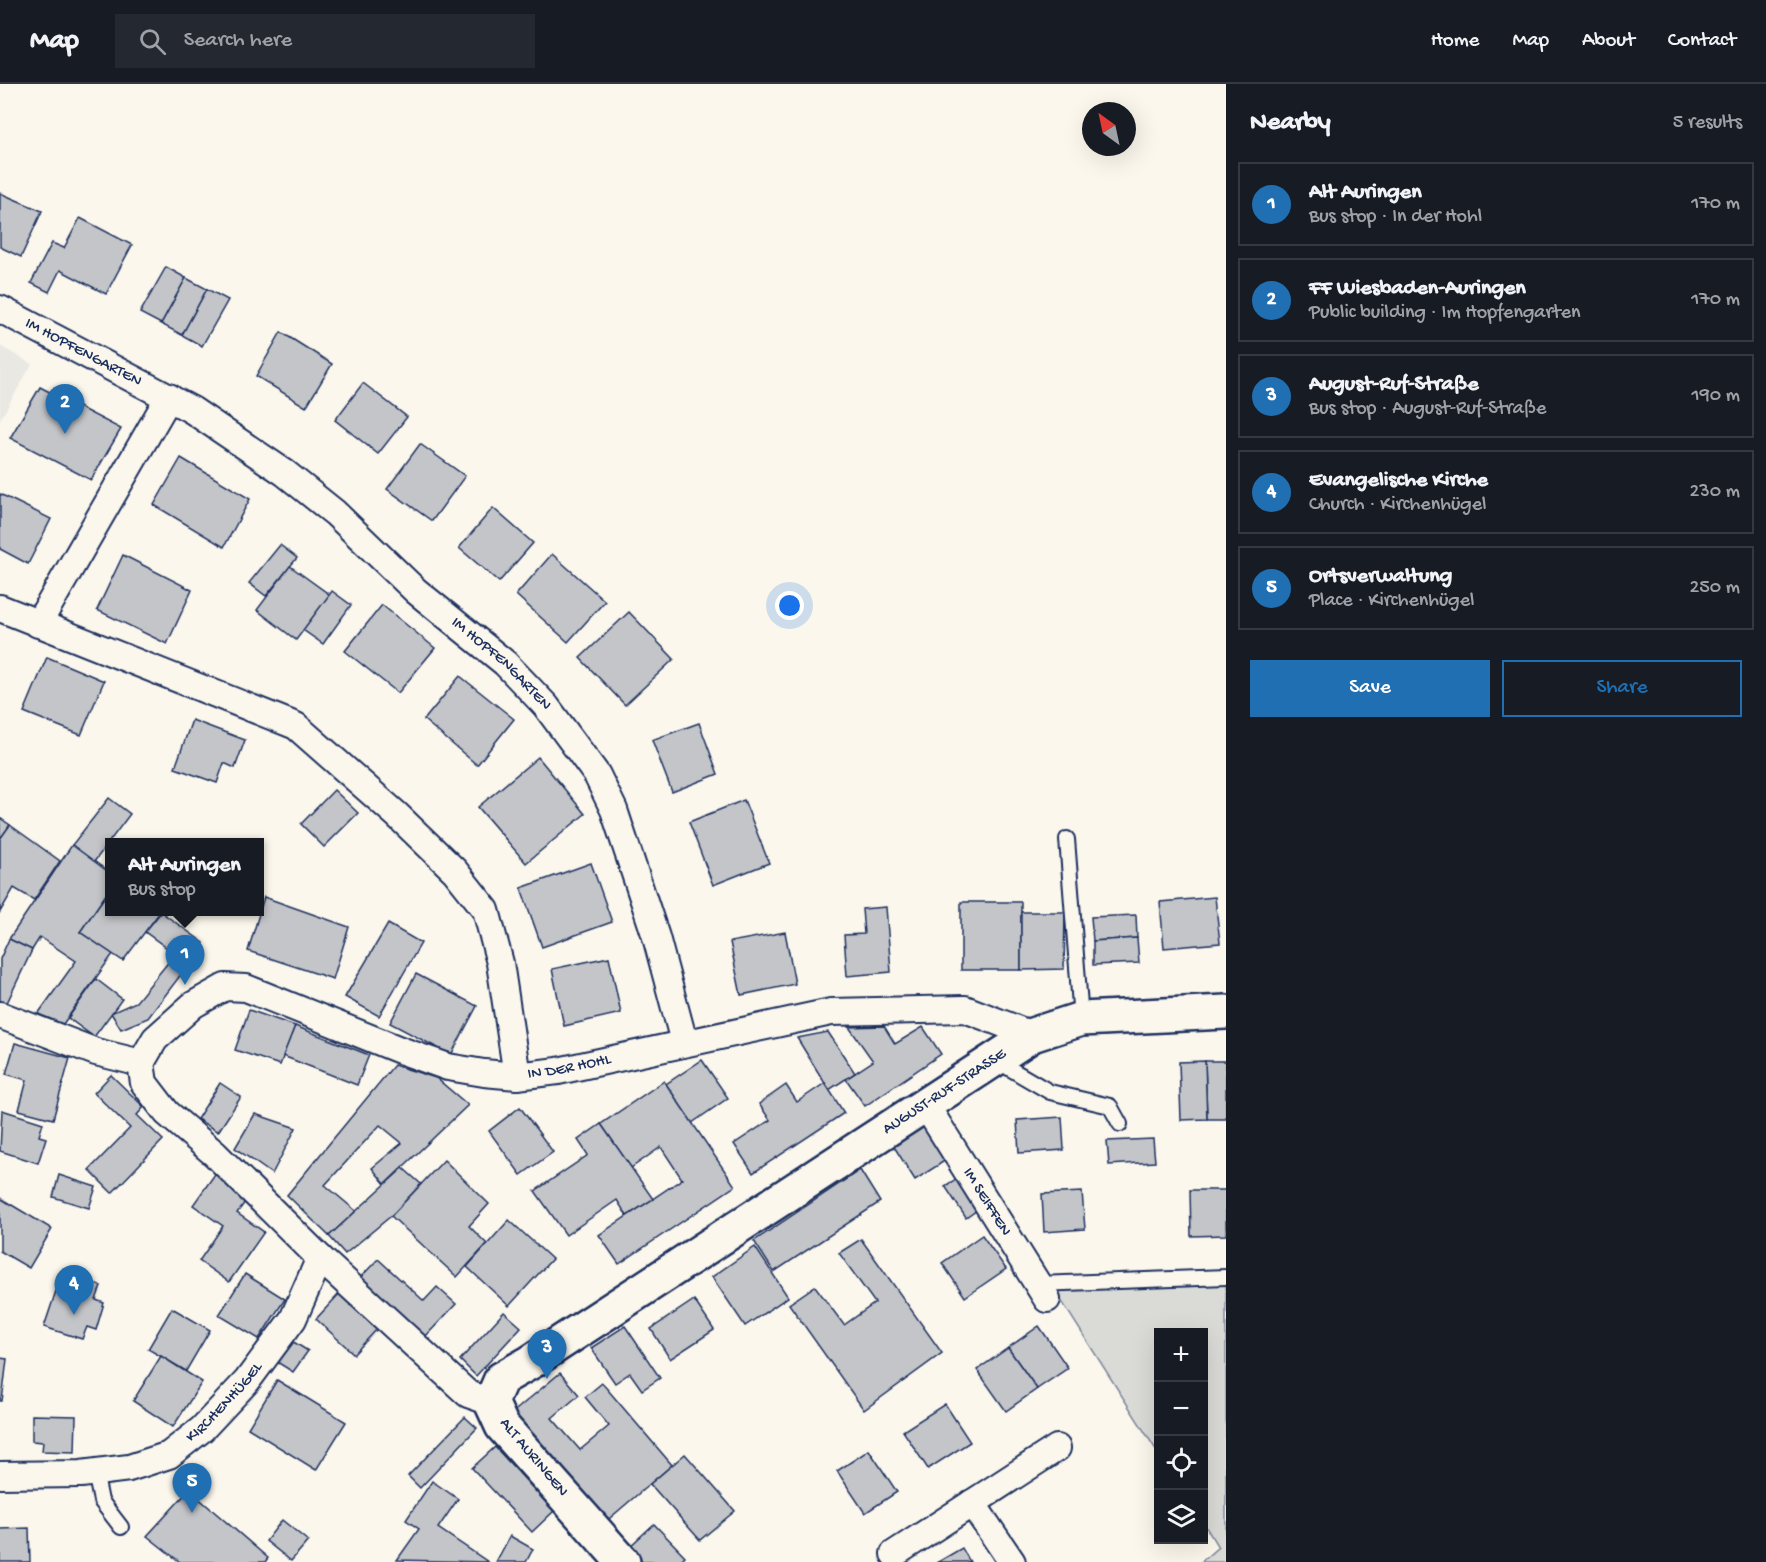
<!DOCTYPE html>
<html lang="en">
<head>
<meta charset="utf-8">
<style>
  :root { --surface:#171b24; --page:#242831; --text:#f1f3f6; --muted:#9ea1a6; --line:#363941; --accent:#1f6fb2 }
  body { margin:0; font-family:"Gochi Hand",sans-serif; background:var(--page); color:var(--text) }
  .controls { position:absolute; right:18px; bottom:18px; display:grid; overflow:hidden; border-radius:0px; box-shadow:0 6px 24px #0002 }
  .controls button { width:54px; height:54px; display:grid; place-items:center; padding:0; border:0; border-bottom:2px solid var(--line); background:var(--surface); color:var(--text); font:30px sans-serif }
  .compass { position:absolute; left:1082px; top:18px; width:54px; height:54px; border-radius:50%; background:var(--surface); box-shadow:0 6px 24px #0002; rotate:327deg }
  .you { position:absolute; left:790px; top:522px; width:21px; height:21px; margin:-15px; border:4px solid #fff; border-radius:50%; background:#1a73e8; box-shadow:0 0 0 9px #1a73e833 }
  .badge { display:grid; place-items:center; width:39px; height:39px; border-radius:50%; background:var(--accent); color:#fff; font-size:20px; font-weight:700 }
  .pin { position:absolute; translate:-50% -50px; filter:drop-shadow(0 2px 3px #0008) }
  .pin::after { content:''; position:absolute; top:32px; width:21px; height:18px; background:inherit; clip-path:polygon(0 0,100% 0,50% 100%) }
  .popup { position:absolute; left:105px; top:754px; width:159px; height:78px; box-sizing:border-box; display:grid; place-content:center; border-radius:0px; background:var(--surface); filter:drop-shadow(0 2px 4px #0005); font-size:20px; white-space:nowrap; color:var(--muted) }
  .popup b { font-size:22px; color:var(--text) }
  .popup::after { content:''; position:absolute; left:50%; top:100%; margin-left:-12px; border:12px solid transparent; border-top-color:var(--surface) }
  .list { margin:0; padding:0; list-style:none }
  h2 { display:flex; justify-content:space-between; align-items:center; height:78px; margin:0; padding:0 24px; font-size:26px }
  h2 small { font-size:20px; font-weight:400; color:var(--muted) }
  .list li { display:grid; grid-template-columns:39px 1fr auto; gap:18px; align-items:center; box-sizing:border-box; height:84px; margin:0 12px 12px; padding:0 12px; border:2px solid var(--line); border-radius:0px }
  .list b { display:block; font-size:22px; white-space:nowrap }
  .list p { margin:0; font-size:20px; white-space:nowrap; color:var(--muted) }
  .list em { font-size:20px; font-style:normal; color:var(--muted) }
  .actions { display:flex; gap:12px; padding:18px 24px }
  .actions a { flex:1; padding:14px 0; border:2px solid var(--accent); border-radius:0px; text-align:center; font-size:21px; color:var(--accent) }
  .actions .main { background:var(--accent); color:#fff }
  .icon { flex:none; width:33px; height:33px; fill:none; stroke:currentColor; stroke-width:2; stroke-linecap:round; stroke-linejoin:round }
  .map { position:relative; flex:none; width:1226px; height:1478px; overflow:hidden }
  header { display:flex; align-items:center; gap:36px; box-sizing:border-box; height:84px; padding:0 30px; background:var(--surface); border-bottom:2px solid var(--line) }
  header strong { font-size:28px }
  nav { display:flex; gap:33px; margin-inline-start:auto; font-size:21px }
  .search { width:420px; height:54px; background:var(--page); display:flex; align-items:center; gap:15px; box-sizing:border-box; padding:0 21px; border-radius:0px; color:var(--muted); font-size:22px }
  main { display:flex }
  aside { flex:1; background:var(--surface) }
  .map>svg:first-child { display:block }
</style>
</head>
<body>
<header>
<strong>Map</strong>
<div class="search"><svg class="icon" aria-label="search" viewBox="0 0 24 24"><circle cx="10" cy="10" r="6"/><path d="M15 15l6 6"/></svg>Search here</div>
<nav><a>Home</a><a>Map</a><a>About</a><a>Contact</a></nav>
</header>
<main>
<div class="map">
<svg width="1226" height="1478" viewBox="0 0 1226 1478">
  <rect width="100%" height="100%" fill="#fbf7ec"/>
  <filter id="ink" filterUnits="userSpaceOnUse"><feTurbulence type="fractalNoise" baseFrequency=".0167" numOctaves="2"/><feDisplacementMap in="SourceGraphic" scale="12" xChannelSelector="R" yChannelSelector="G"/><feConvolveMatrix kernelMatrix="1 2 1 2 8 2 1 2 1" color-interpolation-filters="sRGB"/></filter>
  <g filter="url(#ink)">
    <path fill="#eae8e2" d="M0,262L32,280L0,336Z"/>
    <path fill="#dadad7" stroke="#7a849a" stroke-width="1.5" d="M1226,1200V1478H1201L1218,1463L1204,1440V1248H1158V1369L1054,1205Z"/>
    <g fill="#c3c5c9" stroke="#1b2f5e" stroke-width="1.5">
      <path d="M0,109L42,127L21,173L0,163Z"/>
      <path d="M80,134L132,161L106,210L60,186L49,208L31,199L52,159L64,164Z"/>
      <path d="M166,183L186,194L161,240L140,229Z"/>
      <path d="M186,194L207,205L182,251L161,240Z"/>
      <path d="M207,205L228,216L202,262L182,251Z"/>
      <path d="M281,248L332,280L306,323L256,292Z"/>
      <path d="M363,299L407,333L378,370L335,336Z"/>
      <path d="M40,303L121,345L91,396L10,354Z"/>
      <path d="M420,360L465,392L432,437L387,405Z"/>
      <path d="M181,374L250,415L224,463L154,421Z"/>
      <path d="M0,410L51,435L28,480L0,465Z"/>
      <path d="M493,424L533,459L499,498L459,464Z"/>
      <path d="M280,461L297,474L266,512L249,499Z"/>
      <path d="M552,470L605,517L568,558L516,511Z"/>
      <path d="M123,471L192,506L167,560L97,526Z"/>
      <path d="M290,482L330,511L296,556L257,526Z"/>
      <path d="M332,507L351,521L323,560L303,546Z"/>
      <path d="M382,521L435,564L398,609L345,567Z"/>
      <path d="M629,528L674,575L625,621L580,574Z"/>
      <path d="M47,573L104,597L81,651L24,628Z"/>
      <path d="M460,592L514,635L477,681L424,636Z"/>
      <path d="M192,636L245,656L235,684L224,679L217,699L175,684Z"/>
      <path d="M699,639L718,690L672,708L652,656Z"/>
      <path d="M538,673L585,730L526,779L478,723Z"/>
      <path d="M334,706L358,729L324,763L301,740Z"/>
      <path d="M109,714L130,730L94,778L72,761Z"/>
      <path d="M744,716L769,779L713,801L689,738Z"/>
      <path d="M0,734L10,741L0,755Z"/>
      <path d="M10,741L60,777L34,816L14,804L0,828V755Z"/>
      <path d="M72,761L110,789V805L80,848L113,870L63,940L38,930L76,877L40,853L32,866L9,855Z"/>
      <path d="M591,779L612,838L542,863L521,804Z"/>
      <path d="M110,805V828H160L123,877L80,848Z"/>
      <path d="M264,813L349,843L333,895L248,867Z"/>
      <path d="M1215,813L1220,859L1164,864L1160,818Z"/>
      <rect x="961" y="818" width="60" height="68"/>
      <path d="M886,823L891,888L847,892L844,851L864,850L862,825Z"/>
      <path d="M161,828L204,859L189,880L145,848Z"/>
      <path d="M1021,828H1065L1064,885L1021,886Z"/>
      <path d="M1136,831L1137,854L1093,857L1091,833Z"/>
      <path d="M388,840L421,859L379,932L345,913Z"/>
      <path d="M785,848L795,900L741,911L730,858Z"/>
      <path d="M1137,854L1139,879L1093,881V857Z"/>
      <path d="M9,855L32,866L4,925L0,923V875Z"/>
      <path d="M175,870L189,880L148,934L121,945L111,929L136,918Z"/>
      <path d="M609,873L621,929L564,942L552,885Z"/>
      <path d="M416,890L477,922L451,971L390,939Z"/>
      <path d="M96,895L122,915L94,953L68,934Z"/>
      <path d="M249,926L295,942L280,981L235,966Z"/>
      <path d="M295,942L369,971L357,1001L283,972Z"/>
      <path d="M884,942L895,960L923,943L941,970L865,1022L846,995L873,977L849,943Z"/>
      <path d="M828,948L855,989L829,1006L797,954Z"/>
      <path d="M15,959L70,974L53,1035L19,1026L27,996L6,990Z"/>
      <path d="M702,976L728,1014L692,1039L666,1000Z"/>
      <path d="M1205,977H1226V1035H1207Z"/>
      <path d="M1205,977L1207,1035L1181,1036L1179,978Z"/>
      <path d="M394,981L436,994L468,1021L385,1100L372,1084L402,1059L380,1041L325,1101L356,1127L329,1152L287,1111Z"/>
      <path d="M111,991L144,1023L137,1031L163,1056L112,1109L89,1086L130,1044L94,1009Z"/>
      <path d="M664,997L735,1102L619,1180L599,1151L682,1095L661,1063L631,1084L601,1040Z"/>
      <path d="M220,999L241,1013L218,1048L197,1035Z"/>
      <path d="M825,999L844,1029L753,1089L734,1060L770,1036L759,1020L786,1001L797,1018Z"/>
      <path d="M520,1023L553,1068L521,1091L489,1047Z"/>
      <path d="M2,1026L43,1039L39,1052L46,1054L38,1079L0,1067Z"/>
      <path d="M255,1030L296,1044L272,1090L235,1064Z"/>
      <path d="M1062,1033L1064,1066L1019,1069L1017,1036Z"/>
      <path d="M601,1040L653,1115L627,1132L617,1116L566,1151L535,1107L588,1071L578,1056Z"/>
      <path d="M924,1042L946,1076L915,1096L893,1061Z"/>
      <path d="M1153,1055L1155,1078L1109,1081L1107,1057Z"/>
      <path d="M444,1076L489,1120L469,1142L487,1160L457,1193L391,1132Z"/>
      <path d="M403,1084L421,1100L391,1132L345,1170L329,1152Z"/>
      <path d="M860,1086L880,1118L774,1188L754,1157Z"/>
      <path d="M215,1090L248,1114L237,1129L264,1148L229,1198L199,1177L223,1142L193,1121Z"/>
      <path d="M59,1091L96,1103L89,1124L53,1113Z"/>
      <path d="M959,1093L980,1124L966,1134L945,1102Z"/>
      <path d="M1190,1106H1226V1151L1191,1152Z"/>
      <path d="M1082,1108L1085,1145L1044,1148L1042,1110Z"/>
      <path d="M0,1114L52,1145L29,1184L0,1167Z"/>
      <path d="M509,1136L552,1175L509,1222L467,1183Z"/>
      <path d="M982,1151L1006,1185L965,1213L942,1179Z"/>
      <path d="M861,1155L942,1269L864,1326L789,1220L815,1202L844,1241L875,1219L839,1169Z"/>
      <path d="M755,1163L788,1213L745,1242L712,1193Z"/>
      <path d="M378,1175L424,1217L437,1203L456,1220L424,1254L359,1195Z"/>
      <path d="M62,1189L101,1202L96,1216L104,1219L96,1246L87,1243L82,1255L44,1243Z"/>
      <path d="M245,1190L285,1215L259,1255L219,1231Z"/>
      <path d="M340,1209L378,1244L354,1270L316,1235Z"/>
      <path d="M694,1216L714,1246L670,1275L651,1245Z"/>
      <path d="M172,1224L210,1246L186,1287L148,1265Z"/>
      <path d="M504,1228L521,1243L476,1292L460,1276Z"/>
      <path d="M625,1242L660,1294L642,1306L630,1289L615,1299L591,1264Z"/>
      <path d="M1039,1242L1068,1284L1037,1305L1008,1264Z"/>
      <path d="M292,1257L308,1267L293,1288L277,1278Z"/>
      <path d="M1008,1264L1037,1305L1006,1327L977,1286Z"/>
      <path d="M161,1272L202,1298L173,1343L133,1317Z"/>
      <path d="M0,1274L7,1275L2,1317H0Z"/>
      <path d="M560,1289L579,1311L552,1334L580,1366L609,1342L585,1313L602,1299L672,1381L603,1440L511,1330Z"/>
      <path d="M277,1296L346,1338L316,1386L248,1344Z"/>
      <path d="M945,1320L970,1358L928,1385L903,1347Z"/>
      <path d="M32,1331L76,1332L75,1368L42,1367L43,1358L32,1357Z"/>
      <path d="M465,1333L477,1344L420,1404L408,1392Z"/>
      <path d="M495,1363L554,1427L532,1448L472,1384Z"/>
      <path d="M869,1366L897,1408L865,1429L837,1387Z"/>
      <path d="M685,1370L735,1427L700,1456L650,1400Z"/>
      <path d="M432,1397L458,1415L438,1444L488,1478L397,1476L419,1445L406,1436Z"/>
      <path d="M189,1406L268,1474L265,1478H180L147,1452Z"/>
      <path d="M282,1436L308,1457L291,1477L266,1457Z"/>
      <path d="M654,1440L685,1472L679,1478H640L627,1465Z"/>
      <path d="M29,1444L30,1478H0V1445Z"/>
      <path d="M510,1452L533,1465L526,1478H496Z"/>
      <path d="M962,1464L970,1478H938Z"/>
    </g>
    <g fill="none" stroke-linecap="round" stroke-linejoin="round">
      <defs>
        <g id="service">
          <path d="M1067,755L1081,935"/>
          <path d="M997,977L1050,1008L1110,1022L1120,1040"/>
          <path d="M1038,1200L1226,1193"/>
          <path d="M95,1388L101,1417L121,1443"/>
        </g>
        <g id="minor">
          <path id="s1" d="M0,225L192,326L285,389L335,429L416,507L505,579L546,622L597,691L614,726L656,853L684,958"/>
          <path d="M0,524L296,642L397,731L455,787L486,826L500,879L517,992"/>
          <path d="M38,540L169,313"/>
          <path d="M0,931L96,968L141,979"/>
          <path id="s2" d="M141,979L155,955L193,921L225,903L246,904L400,966L448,983L484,989L517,992L558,987L831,928L965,925L1032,951"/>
          <path d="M141,979L144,999L167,1029L215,1070L320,1174L468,1310L491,1318"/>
          <path id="s3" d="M925,1020L1047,1215"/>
          <path id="s4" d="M0,1391L81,1390L129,1384L169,1371L202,1345L247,1297L293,1235L320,1174"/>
          <path d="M972,1419L1012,1478"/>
          <path d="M894,1470L1057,1364"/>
        </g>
        <g id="tertiary">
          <path id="s5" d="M623,1478L502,1342L491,1318L501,1295L531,1278L1032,951L1081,935L1226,928"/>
        </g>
      </defs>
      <use href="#service" stroke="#1b2f5e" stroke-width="18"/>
      <use href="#minor" stroke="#1b2f5e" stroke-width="30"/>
      <use href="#tertiary" stroke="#1b2f5e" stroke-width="38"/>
      <use href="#service" stroke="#fbf7ec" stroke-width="14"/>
      <use href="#minor" stroke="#fbf7ec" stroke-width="26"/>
      <use href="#tertiary" stroke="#fbf7ec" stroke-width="33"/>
    </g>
  </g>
  <g text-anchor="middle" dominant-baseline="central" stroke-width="4.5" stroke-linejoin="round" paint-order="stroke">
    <g font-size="16" fill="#1b2f5e" stroke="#fbf7ec">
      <text stroke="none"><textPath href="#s1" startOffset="94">IM HOPFENGARTEN</textPath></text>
      <text stroke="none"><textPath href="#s1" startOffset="618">IM HOPFENGARTEN</textPath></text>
      <text stroke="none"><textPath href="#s2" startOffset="476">IN DER HOHL</textPath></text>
      <text stroke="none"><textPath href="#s5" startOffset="762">AUGUST-RUF-STRASSE</textPath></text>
      <text stroke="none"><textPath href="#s3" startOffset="116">IM SEIFFEN</textPath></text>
      <text stroke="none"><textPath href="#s4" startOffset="248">KIRCHENHÜGEL</textPath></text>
      <text transform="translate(533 1374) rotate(50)">ALT AURINGEN</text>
    </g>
  </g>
</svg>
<div class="controls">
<button>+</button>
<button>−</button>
<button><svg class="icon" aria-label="locate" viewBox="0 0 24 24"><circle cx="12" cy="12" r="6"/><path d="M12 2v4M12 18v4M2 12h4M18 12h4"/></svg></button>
<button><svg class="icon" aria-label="layers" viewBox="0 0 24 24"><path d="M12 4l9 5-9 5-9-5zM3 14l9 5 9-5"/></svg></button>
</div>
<svg class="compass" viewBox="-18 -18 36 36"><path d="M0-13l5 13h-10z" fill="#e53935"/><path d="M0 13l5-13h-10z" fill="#9ea1a6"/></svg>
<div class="you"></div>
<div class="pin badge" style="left:185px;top:901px">1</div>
<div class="popup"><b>Alt Auringen</b>Bus stop</div>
<div class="pin badge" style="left:65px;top:350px">2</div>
<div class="pin badge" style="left:547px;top:1295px">3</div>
<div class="pin badge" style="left:74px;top:1231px">4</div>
<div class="pin badge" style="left:192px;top:1429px">5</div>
</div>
<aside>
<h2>Nearby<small>5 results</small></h2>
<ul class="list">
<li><span class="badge">1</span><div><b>Alt Auringen</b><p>Bus stop · In der Hohl</p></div><em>170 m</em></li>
<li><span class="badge">2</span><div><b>FF Wiesbaden-Auringen</b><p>Public building · Im Hopfengarten</p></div><em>170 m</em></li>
<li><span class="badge">3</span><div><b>August-Ruf-Straße</b><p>Bus stop · August-Ruf-Straße</p></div><em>190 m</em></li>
<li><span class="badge">4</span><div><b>Evangelische Kirche</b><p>Church · Kirchenhügel</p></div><em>230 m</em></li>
<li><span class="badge">5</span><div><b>Ortsverwaltung</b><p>Place · Kirchenhügel</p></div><em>250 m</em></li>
</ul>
<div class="actions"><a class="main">Save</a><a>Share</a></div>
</aside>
</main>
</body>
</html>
